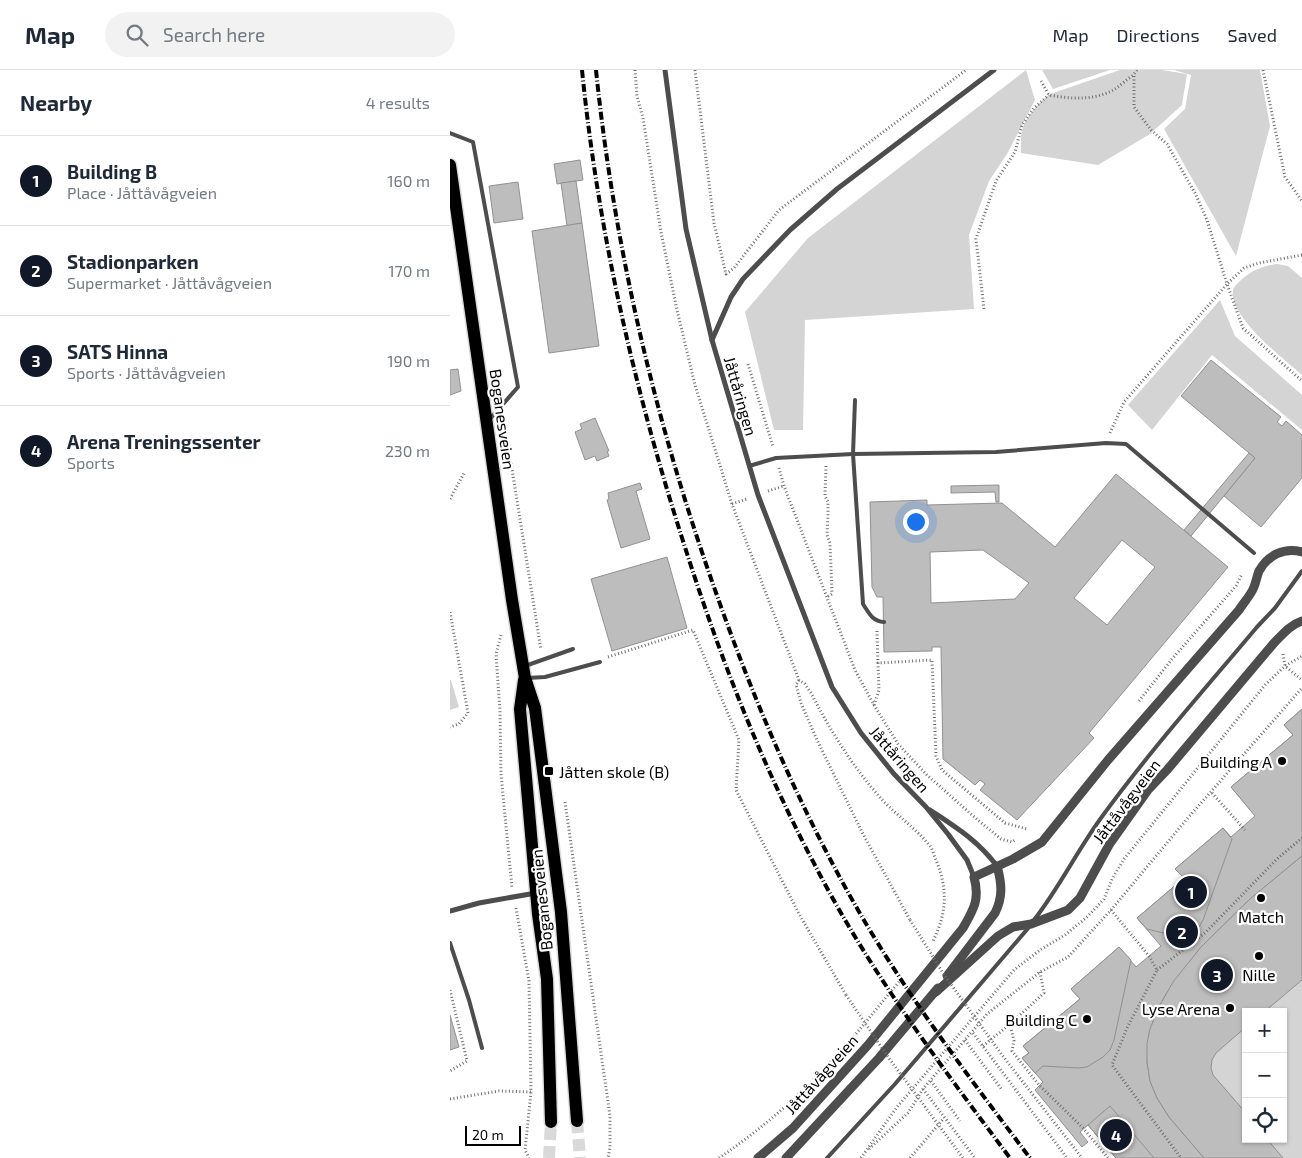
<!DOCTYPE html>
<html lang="en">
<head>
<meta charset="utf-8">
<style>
  :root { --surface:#fff; --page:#f2f2f3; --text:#1f2937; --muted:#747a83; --line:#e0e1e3; --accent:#111827 }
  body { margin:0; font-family:"Exo 2",sans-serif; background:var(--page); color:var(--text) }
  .controls { position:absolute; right:15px; bottom:15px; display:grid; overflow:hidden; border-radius:0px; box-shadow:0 1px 4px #0004 }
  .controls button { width:45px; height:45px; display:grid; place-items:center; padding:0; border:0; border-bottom:1px solid var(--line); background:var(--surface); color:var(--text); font:25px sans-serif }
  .scale { position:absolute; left:15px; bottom:12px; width:56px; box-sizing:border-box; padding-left:5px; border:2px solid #000; border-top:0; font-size:14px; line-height:18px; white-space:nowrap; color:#000; -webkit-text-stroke:4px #fff; paint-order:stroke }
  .you { position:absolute; left:465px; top:451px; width:18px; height:18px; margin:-12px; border:4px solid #fff; border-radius:50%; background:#1a73e8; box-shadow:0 0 0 8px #1a73e833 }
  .badge { display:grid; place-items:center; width:32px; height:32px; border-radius:50%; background:var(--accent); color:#fff; font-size:16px; font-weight:700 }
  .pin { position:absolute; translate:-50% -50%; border:2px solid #fff; box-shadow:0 1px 5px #0006 }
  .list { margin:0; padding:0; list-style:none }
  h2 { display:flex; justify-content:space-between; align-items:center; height:65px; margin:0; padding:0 20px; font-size:21px }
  h2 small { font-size:16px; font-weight:400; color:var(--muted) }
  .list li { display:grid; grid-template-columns:32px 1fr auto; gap:15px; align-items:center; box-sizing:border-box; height:90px; padding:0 20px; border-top:1px solid var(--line) }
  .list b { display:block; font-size:19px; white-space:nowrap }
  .list p { margin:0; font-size:16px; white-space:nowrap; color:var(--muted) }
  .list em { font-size:16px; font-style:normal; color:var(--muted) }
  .icon { flex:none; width:28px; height:28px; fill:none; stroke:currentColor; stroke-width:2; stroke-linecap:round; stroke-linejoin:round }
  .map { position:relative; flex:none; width:852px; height:1088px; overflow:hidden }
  header { display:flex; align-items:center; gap:30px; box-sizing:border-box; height:70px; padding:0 25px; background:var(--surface); border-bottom:1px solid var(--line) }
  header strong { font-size:24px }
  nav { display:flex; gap:28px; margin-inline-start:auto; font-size:18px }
  .search { width:350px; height:45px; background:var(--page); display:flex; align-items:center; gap:12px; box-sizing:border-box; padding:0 18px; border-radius:28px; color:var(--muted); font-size:19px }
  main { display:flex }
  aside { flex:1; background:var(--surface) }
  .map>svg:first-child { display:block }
</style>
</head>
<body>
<header>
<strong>Map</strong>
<div class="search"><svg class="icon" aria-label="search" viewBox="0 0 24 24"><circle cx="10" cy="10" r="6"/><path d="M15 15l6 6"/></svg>Search here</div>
<nav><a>Map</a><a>Directions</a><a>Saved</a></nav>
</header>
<main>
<aside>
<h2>Nearby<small>4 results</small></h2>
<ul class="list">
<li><span class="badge">1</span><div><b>Building B</b><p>Place · Jåttåvågveien</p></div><em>160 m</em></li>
<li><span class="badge">2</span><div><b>Stadionparken</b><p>Supermarket · Jåttåvågveien</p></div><em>170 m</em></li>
<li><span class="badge">3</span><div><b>SATS Hinna</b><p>Sports · Jåttåvågveien</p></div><em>190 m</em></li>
<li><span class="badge">4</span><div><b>Arena Treningssenter</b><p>Sports</p></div><em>230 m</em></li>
</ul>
</aside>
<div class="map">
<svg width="852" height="1088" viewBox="0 0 852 1088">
  <rect width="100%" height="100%" fill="#fff"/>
  <g fill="#d4d4d4" fill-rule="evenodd">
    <path d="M576,0L585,30L557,84L539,111L519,165L524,239L355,250L353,360H324L295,242L358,168Z"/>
    <path d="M592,0H660L603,19Z"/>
    <path d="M670,0H712L737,4L732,35L700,64L648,95L571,83C571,74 570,64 574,55C579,44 592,28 603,23Z"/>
    <path d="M724,0H810L820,56L786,186L714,59L735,39L741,5Z"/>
    <path d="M827,194L838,196L852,208V305C834,289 779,247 783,220C784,216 789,212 792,209C803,200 813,196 827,194Z"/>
    <path d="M770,230L785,266L852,325V360L762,285L702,360L678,335Z"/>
    <path d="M0,610H1L9,637L0,640Z"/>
    <path d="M852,786V1088H754L698,1000L703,952L710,935L723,912ZM796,942H833V1069H796Z"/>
  </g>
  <g fill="#bdbdbd" stroke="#919191" fill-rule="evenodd">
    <path d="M130,90L133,110L107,114L104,94Z"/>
    <path d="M126,111L132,153L117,156L111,113Z"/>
    <path d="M68,112L73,149L44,153L39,116Z"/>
    <path d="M132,153L149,276L99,283L82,161Z"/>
    <path d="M761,290L831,347L827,352L832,356L836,351L852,365V408L811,457L774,426L805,388L731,326Z"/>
    <path d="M8,299L11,321L0,325V300Z"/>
    <path d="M145,348L159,381H157L159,386L147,391L145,386L135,390L125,362L132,359L130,354Z"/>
    <path d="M799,383L805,388L741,466L734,460Z"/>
    <path d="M666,404L778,497L639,663L644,668L567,750L530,720L535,714L530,710L525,715L493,689L491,577H482V581L434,582L433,527H427L422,517L420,432L477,430V435L552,433L605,477ZM672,470L705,497L657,555L624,528ZM533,480L579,513L565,529L481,533L480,482Z"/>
    <path d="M190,413L192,419L186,421L200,469L171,478L157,430L159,429L158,423Z"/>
    <path d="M549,415V432H546L545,422L501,423V416Z"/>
    <path d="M217,487L237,558L162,581L141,509Z"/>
    <path d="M852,639V739L843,742L801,741L781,717L843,665L834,655Z"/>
    <path d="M852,639V786L800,829L751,877L716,924L706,942L699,964L697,992L700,1011L707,1028L719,1047L754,1088H666L638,1055L630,1062L638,1072L632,1077L585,1020L593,1012L572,988L579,983L573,976L630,929L621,919L669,877L686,897L711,876L687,848L734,808L725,799L773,758L781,767L805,746L781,717L843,665L834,655Z"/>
    <path d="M773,758L782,769L753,850L749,857L735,865L726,866L697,859L687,848L734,808L725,799Z"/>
    <path d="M852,786V910L814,942H796V957L766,983L762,990L761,998L763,1005L796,1043V1069H817L833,1088H754L719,1047L707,1028L700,1011L697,992V973L700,959L710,935L723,912L751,877L800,829Z"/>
    <path d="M669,877L681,890L664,970L660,980L653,987L637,997L628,998L593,996L585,1003L572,988L579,983L573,976L630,929L621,919Z"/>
    <path d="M0,945L9,977L0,980Z"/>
    <path d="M660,1036L704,1088H666L638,1055Z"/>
  </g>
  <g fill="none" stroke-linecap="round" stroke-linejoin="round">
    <g stroke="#d9d9d9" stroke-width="12" stroke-dasharray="12 6" stroke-linecap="butt">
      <path d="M127,1051L130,1088"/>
      <path d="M99,1088L101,1052"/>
    </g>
    <defs>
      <g id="primary">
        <path d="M0,95L62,530L75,608L85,638L111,842L127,1051"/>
        <path d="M74,610L70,639L88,844L97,909L101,1052"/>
      </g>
    </defs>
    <use href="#primary" stroke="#dbdbdb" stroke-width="15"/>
    <g stroke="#6f6f6f" stroke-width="3" stroke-dasharray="1 2.5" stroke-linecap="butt">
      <path d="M185,0L187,26L193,48L211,162L227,240L245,315L282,434L349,610L355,614L361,623C380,660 401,694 428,725C444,744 465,757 480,776C483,780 484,786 486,790C498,819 497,843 483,871"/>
      <path d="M245,0L264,153L276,204L284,198L329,140L516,0"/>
      <path d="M813,0L835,107L852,131"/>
      <path d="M591,11L599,25C621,29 645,31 665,19C671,15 677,9 684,5"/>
      <path d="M852,185L809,193L794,198L777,214L793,258L852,311"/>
      <path d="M534,239L526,169L546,111L565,82L572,55L584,38L599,25"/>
      <path d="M298,294L323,377"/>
      <path d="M660,363L674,332L777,214L757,150L745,123L717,74L701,60L684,37V4L687,0"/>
      <path d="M58,387L61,393L91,580"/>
      <path d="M376,396L375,426L378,432V445L377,465L380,473L382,524L377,527"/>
      <path d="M329,398L334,416L405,600L424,635L448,674L477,705L522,745L551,769L562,772L565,770"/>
      <path d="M318,421L334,416"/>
      <path d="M0,429L14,403"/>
      <path d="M282,434L297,429"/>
      <path d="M0,542L18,643L9,654L0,657"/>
      <path d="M427,561L428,593"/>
      <path d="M51,565L46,584L50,641L51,704L62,818"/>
      <path d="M833,584L835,596L852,610"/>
      <path d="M158,587L243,560L289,670L286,720L349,844L396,925"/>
      <path d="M349,610L346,615L351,633L367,670L413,764L460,850"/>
      <path d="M689,631L722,589L786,516L792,504"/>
      <path d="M424,635L429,620L428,593L482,590L486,686L492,700L555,753L577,759"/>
      <path d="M762,723L795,760"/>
      <path d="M115,732L160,1046V1078L158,1088"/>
      <path d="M66,838L79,911L81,1022L75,1080L79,1088"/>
      <path d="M661,840L699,886L707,900L677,958L662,995L731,1088"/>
      <path d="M707,900L755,863L827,789L852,768"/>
      <path d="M590,902L594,923L560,954L564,971L562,981L589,1015L633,1058L658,1088"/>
      <path d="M0,920L17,991L0,1001"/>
      <path d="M523,963L617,1088"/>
      <path d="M515,970L552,1020"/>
      <path d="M533,976L560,954"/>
      <path d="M481,1011L510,1051"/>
      <path d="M473,1019L525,1088"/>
      <path d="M0,1029L49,1021L81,1022"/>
      <path d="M419,1079L458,1043L473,1019L537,944L590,902L618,887L661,840L737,749L852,618"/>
      <path d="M269,1088C312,1059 352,1024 387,985C409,962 428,936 449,912"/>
      <path d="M411,1088L447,1037L564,900L590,880L615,865L637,847L654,829L662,809L674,789L815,615L835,596L852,586"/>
      <path d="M460,1088L494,1048"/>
    </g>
    <g stroke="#4d4d4d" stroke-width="4">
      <path d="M0,63L23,72L68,317L39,350"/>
      <path d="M405,330L403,384L413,534C419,543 422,551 434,552"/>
      <path d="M299,396L326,388L403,384L546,382L656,373L676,374L804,483"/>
      <path d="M75,596L123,579"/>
      <path d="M77,608L95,607L150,592"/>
      <path d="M584,850C609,818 627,781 651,748C699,682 754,620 807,557L825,538L852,501"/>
      <path d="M0,873L19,930L32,978"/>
      <path d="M377,1088L445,1014L580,856"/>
    </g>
    <g stroke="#4d4d4d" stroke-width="5">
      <path d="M215,0L236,159L262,270L308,425L382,617L411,663L444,704L476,737L498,764L517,790L524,807"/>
      <path d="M262,270L281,227L293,209L340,160L387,119L544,0"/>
      <path d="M480,740C507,758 527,770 547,796"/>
      <path d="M0,841L29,833L86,823"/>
    </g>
    <g stroke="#4d4d4d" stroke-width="9">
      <path d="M497,906L545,843C553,827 552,814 547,796"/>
      <path d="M486,922L548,866L563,857L581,854L618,840L630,828L659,775L698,720L717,700L824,573C833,564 840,555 852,551"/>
      <path d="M308,1088L343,1058L418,975L513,858C524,839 530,829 524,807L563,789L592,772L658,690L789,540C794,532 801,525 804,517C806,512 807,506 809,501C818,485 834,477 852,482"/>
      <path d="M336,1088L429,988L488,918"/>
    </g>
    <use href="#primary" stroke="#000" stroke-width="12"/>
    <g stroke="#000" stroke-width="4" stroke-dasharray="8 2.5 1 2.5" stroke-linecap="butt">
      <path d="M132,0C148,160 184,318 233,471C269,585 312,696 368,801C421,903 491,996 560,1088"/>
      <path d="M146,0C164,176 205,350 264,517C302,626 347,732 404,833C455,923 518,1006 580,1088"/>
    </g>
    <g stroke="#6f6f6f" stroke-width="3" stroke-dasharray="1 2.5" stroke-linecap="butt">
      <path d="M460,850L495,906L552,985L632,1088"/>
      <path d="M396,925L438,987L513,1088"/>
    </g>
  </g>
  <g fill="#000" stroke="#fff" stroke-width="2">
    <circle cx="832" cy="691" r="5"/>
    <rect x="94" y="696" width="10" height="10" rx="2.5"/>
    <circle cx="811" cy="828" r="5"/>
    <circle cx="809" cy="886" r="5"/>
    <circle cx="780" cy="938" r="5"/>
    <circle cx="637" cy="949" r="5"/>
  </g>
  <g text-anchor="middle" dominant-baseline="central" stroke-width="4.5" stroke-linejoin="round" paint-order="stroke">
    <g font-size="16" fill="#000" stroke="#fff">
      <text transform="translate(291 326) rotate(74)">Jåttåringen</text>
      <text transform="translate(53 349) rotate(82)">Boganesveien</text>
      <text transform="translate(450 689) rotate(49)">Jåttåringen</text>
      <text transform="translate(676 731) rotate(-53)">Jåttåvågveien</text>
      <text transform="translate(91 830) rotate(-96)">Boganesveien</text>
      <text transform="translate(371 1004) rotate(-48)">Jåttåvågveien</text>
    </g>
    <g font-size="16" fill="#000" stroke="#fff" text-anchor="end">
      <text x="822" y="691">Building A</text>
      <text x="109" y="701" text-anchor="start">Jåtten skole (B)</text>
      <text x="811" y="846" text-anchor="middle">Match</text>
      <text x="809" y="904" text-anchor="middle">Nille</text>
      <text x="770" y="938">Lyse Arena</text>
      <text x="627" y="949">Building C</text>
    </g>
  </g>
</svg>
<div class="controls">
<button>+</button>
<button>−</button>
<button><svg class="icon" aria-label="locate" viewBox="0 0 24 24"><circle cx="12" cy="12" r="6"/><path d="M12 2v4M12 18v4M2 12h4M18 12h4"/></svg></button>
</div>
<div class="scale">20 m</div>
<div class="you"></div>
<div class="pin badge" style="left:741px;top:822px">1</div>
<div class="pin badge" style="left:732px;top:862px">2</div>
<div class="pin badge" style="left:767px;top:905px">3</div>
<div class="pin badge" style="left:666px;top:1065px">4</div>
</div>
</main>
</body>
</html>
